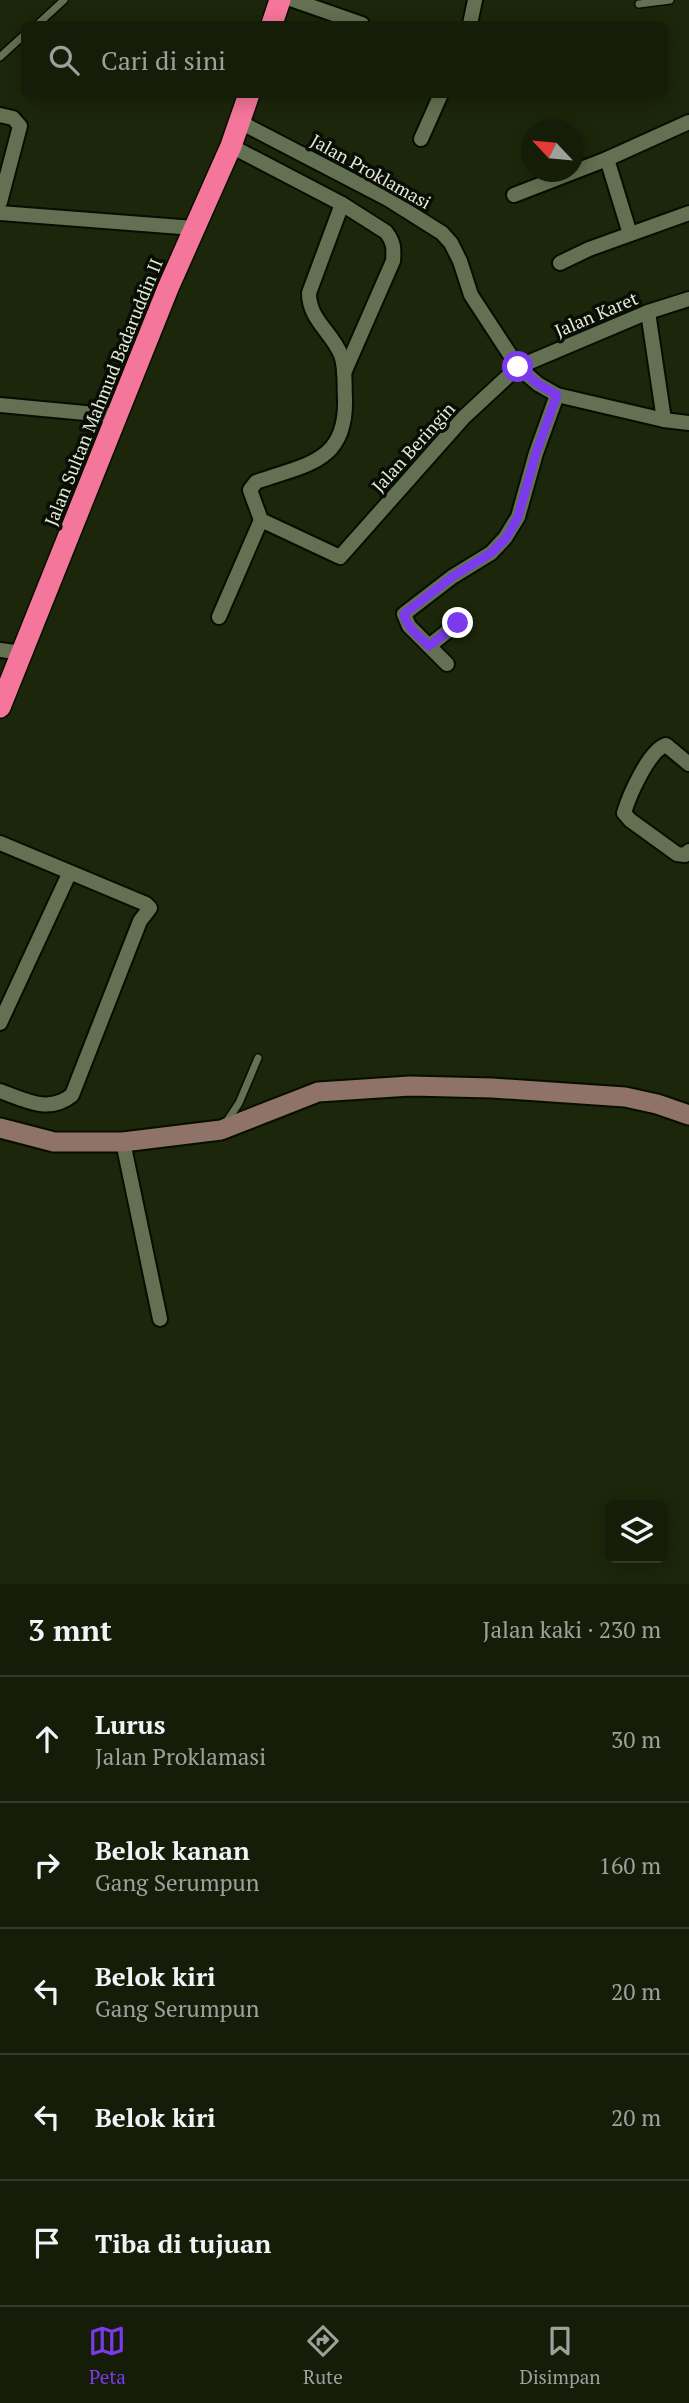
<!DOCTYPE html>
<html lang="id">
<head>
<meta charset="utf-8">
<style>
  :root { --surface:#151c08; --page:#222916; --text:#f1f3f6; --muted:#9da19c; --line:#343a29; --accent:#7c3aed }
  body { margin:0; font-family:"PT Serif",serif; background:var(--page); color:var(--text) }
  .controls { position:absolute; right:21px; bottom:21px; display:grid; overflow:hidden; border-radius:10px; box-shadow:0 4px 18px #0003 }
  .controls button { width:63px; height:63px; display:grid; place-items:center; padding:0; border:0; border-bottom:2px solid var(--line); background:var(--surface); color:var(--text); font:35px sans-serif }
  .compass { position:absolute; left:521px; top:119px; width:63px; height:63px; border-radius:50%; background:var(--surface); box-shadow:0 4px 18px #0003; rotate:296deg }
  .stop { position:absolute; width:21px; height:21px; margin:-16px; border:5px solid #7c3aed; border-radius:50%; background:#fff }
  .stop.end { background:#7c3aed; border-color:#fff; box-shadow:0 2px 7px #0008 }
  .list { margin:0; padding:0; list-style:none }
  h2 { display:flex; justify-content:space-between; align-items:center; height:91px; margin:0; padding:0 28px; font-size:30px }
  h2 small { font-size:23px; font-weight:400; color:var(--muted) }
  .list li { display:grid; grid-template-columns:46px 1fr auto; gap:21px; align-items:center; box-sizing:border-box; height:126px; padding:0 28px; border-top:2px solid var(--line) }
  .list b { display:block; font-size:26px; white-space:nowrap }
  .list p { margin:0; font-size:23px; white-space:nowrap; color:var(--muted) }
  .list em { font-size:23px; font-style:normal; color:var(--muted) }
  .icon { flex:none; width:38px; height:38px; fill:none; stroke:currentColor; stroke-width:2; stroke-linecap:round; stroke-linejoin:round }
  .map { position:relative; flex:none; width:689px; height:1584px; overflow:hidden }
  .search { position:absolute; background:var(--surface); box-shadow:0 4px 18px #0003; left:21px; right:21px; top:21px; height:77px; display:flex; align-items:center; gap:18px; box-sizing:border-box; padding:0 24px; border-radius:10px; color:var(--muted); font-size:26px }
  .sheet { height:721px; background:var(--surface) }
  nav { display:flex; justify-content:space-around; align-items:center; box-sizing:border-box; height:98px; border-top:2px solid var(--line); background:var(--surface); font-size:19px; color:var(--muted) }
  nav a { display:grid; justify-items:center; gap:4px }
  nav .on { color:var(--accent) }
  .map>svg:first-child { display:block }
</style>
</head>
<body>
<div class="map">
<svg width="689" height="1584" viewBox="0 0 689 1584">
  <rect width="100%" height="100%" fill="#1c260a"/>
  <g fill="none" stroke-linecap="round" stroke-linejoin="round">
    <defs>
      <g id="lane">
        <path d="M639,4L670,0"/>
        <path d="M38,24L64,0"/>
        <path d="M0,57L24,35"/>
        <path d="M225,1124L239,1103L258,1058"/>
      </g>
      <g id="street">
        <path d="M293,0L362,24"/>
        <path d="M470,24L475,0"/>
        <path d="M0,115L13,118L20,126L0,202"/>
        <path d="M240,122L388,199L442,233L451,243L460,261L471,295L518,367L538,384L557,395L664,420L689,423"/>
        <path d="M421,139L441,94"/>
        <path d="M231,146L342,204L386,232C394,242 394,249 393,261L344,373"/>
        <path d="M607,159L630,234"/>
        <path d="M514,195L607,159L689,122"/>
        <path d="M342,204L309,293C309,320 332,332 341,355C346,368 344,385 345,398C347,463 306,464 256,482L250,490L261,520L340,557L464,417L518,367L648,312L689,299"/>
        <path d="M0,213L194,228"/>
        <path d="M560,263L589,249L689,213"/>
        <path d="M648,312L664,420"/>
        <path d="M0,405L117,416"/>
        <path d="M219,617L261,520"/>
        <path d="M429,646L458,623"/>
        <path d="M0,650L23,653"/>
        <path d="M447,664L409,626L404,614L452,577L491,553L505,538L518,517L536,453L557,395"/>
        <path d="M689,764L666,745C649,750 629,796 624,813L630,820L677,854L685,855L689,851"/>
        <path d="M0,843L146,904L150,908L140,921L72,1095C49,1114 25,1100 0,1091"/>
        <path d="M0,1023L69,874"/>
        <path d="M123,1142L160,1319"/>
      </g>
      <path id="secondary" d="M0,1128L54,1142H123L221,1130L318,1092L410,1086L492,1088L625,1097L657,1104L689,1115"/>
      <g id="highway">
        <path d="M272,24L280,0"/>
        <path d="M0,707L168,288L231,146L249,94"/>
      </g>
    </defs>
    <use href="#lane" stroke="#060e00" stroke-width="10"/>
    <use href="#street" stroke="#060e00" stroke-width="18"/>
    <use href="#secondary" stroke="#060e00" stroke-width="23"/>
    <use href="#highway" stroke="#060e00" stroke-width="24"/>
    <use href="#lane" stroke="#647052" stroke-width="7"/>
    <use href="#street" stroke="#647052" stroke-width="14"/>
    <use href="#secondary" stroke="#8f7268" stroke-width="19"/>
    <use href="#highway" stroke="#f4769a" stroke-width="21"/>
  </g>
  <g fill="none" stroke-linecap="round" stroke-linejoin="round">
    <path stroke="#7c3aed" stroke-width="9" d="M458,623L429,646C420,637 406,627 404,614L452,577L491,553L506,538L518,517L536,453L557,395L538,384L518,367"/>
  </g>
  <g text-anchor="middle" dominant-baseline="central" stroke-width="7" stroke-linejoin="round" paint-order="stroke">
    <g font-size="18" fill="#e3ead9" stroke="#090d03">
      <text transform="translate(371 171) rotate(29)">Jalan Proklamasi</text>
      <text transform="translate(596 314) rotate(-23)">Jalan Karet</text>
      <text transform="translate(103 392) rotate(-68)">Jalan Sultan Mahmud Badaruddin II</text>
      <text transform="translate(413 447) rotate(-48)">Jalan Beringin</text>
    </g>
  </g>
</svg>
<div class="controls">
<button><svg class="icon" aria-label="layers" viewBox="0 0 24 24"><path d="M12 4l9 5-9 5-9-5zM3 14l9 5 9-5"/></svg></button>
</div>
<svg class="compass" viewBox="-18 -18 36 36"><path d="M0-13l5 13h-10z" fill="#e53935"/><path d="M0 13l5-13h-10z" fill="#9da19c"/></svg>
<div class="stop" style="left:518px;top:367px"></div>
<div class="stop end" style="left:458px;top:623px"></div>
<div class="search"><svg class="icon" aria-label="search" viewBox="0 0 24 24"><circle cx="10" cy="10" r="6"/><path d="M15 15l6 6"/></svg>Cari di sini</div>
</div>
<section class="sheet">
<h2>3 mnt<small>Jalan kaki · 230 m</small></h2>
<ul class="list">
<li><svg class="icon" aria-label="ahead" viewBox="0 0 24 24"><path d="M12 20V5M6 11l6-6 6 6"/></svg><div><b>Lurus</b><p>Jalan Proklamasi</p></div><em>30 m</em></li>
<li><svg class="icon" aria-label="right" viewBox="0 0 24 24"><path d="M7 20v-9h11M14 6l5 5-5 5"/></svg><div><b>Belok kanan</b><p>Gang Serumpun</p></div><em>160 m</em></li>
<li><svg class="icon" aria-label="left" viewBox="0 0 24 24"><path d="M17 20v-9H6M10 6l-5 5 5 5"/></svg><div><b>Belok kiri</b><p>Gang Serumpun</p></div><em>20 m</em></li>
<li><svg class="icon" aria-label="left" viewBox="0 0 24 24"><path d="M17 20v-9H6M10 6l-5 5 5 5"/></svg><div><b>Belok kiri</b></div><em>20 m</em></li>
<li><svg class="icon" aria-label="arrive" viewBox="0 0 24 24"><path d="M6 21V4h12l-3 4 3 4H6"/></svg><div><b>Tiba di tujuan</b></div></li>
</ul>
</section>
<nav>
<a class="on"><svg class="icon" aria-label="map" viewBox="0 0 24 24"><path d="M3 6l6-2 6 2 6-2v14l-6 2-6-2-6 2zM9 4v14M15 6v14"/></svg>Peta</a>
<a><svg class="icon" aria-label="directions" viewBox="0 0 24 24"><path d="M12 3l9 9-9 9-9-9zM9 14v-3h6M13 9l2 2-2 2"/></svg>Rute</a>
<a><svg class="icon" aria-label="saved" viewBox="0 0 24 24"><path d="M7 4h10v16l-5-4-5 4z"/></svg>Disimpan</a>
</nav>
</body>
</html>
